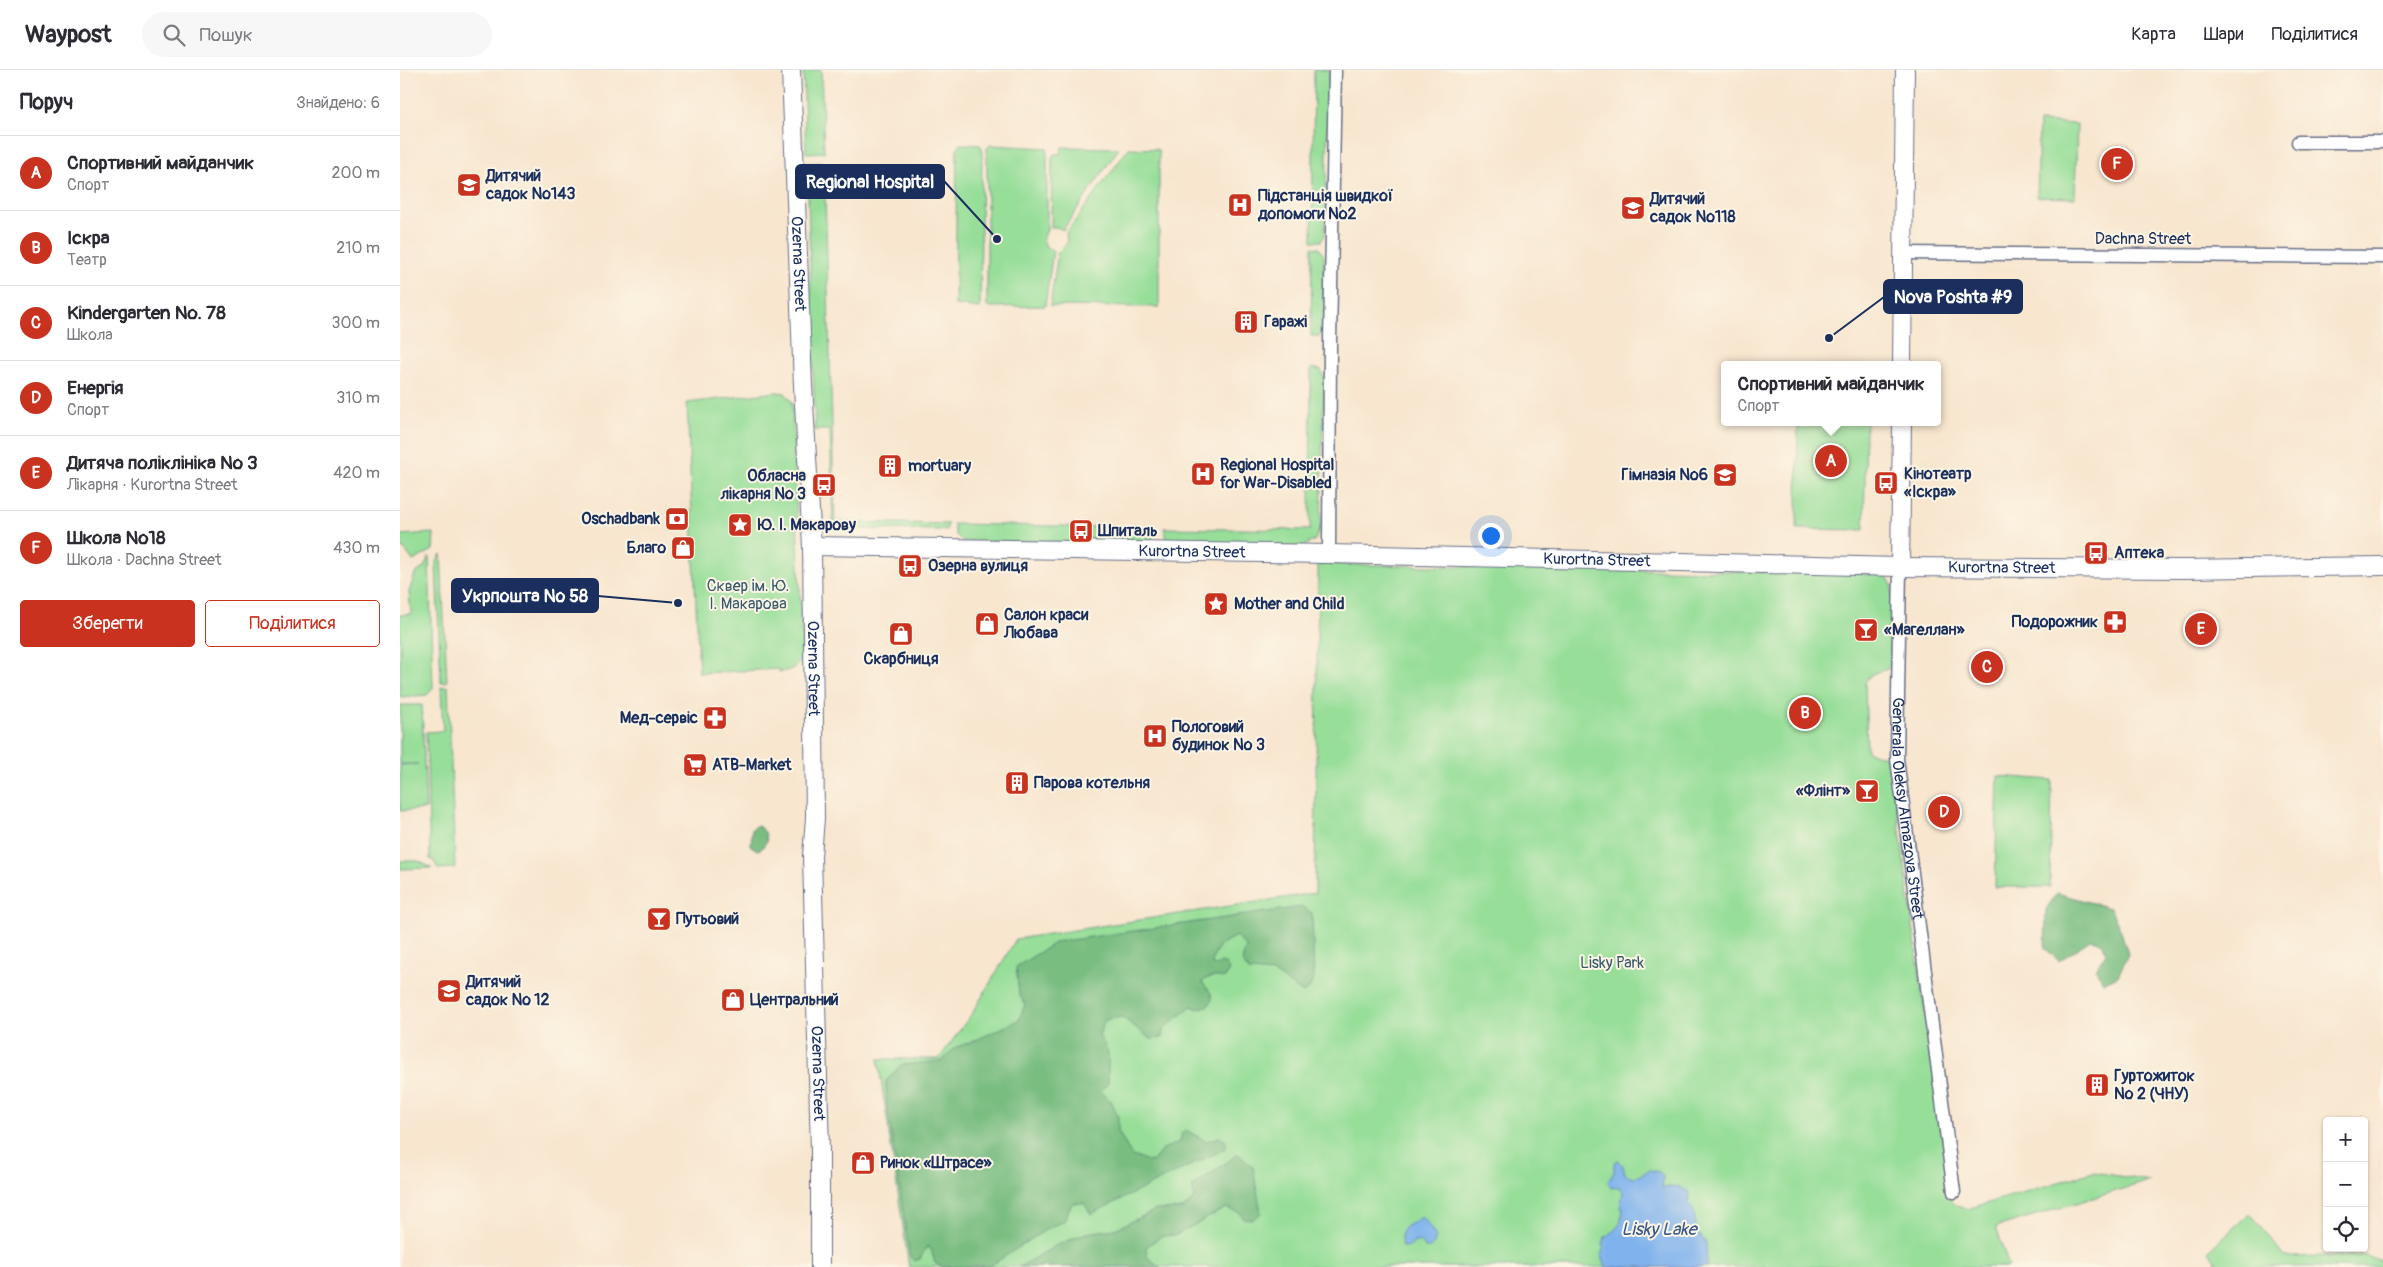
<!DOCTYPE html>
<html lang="uk">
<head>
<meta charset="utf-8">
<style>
  :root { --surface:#fff; --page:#f7f7f7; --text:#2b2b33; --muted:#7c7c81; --line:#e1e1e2; --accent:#c8321e }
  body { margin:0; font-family:Pangolin,sans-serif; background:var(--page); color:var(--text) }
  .controls { position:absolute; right:15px; bottom:15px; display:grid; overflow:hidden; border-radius:5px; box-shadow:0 1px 4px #0004 }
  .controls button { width:45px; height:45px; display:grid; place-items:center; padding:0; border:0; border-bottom:1px solid var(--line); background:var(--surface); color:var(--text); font:25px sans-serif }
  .you { position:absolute; left:1090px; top:465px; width:18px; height:18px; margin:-12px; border:4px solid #fff; border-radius:50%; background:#1a73e8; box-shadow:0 0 0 8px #1a73e833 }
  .badge { display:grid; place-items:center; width:32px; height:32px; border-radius:50%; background:var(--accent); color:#fff; font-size:16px; font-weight:700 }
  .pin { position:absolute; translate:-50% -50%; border:2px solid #fff; box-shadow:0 1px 5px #0006 }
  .popup { position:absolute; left:1321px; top:291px; width:220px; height:65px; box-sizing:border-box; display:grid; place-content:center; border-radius:5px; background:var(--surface); filter:drop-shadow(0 1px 4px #0005); font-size:16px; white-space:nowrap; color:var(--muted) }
  .popup b { font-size:19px; color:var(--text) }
  .popup::after { content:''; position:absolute; left:50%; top:100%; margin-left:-10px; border:10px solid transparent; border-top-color:var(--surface) }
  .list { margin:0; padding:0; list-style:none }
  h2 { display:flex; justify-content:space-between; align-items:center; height:65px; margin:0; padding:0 20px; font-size:21px }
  h2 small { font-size:16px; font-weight:400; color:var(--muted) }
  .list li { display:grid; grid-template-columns:32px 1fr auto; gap:15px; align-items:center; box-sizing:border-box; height:75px; padding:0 20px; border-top:1px solid var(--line) }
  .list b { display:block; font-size:19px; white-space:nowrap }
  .list p { margin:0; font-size:16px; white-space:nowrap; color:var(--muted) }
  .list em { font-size:16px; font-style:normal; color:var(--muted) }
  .actions { display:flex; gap:10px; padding:15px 20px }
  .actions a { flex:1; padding:11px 0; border:1px solid var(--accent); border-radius:5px; text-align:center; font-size:18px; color:var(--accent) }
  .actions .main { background:var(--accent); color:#fff }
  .icon { flex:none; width:28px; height:28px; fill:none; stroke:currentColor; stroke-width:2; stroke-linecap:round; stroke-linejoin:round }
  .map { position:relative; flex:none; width:1983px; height:1197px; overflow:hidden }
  header { display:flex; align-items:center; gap:30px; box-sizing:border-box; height:70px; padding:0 25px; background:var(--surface); border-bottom:1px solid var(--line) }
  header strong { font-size:24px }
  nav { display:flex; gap:28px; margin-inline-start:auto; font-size:18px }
  .search { width:350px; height:45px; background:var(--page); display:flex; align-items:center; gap:12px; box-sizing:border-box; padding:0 18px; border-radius:28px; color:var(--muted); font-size:19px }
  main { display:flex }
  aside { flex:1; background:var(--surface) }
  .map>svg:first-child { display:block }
</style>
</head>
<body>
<header>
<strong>Waypost</strong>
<div class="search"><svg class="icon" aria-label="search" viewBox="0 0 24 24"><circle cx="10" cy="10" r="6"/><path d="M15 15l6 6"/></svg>Пошук</div>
<nav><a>Карта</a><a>Шари</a><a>Поділитися</a></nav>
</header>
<main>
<aside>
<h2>Поруч<small>Знайдено: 6</small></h2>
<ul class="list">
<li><span class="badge">A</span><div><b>Спортивний майданчик</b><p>Спорт</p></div><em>200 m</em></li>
<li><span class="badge">B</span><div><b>Іскра</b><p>Театр</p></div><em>210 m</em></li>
<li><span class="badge">C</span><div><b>Kindergarten No. 78</b><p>Школа</p></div><em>300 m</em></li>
<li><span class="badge">D</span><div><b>Енергія</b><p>Спорт</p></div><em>310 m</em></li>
<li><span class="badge">E</span><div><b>Дитяча поліклініка № 3</b><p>Лікарня · Kurortna Street</p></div><em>420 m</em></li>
<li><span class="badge">F</span><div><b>Школа №18</b><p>Школа · Dachna Street</p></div><em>430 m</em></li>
</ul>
<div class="actions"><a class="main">Зберегти</a><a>Поділитися</a></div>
</aside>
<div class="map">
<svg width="1983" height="1197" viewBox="0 0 1983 1197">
  <rect width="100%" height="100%" fill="#fcf5e5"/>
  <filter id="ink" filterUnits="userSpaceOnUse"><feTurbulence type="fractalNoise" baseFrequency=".02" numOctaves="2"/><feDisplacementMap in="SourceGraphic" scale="10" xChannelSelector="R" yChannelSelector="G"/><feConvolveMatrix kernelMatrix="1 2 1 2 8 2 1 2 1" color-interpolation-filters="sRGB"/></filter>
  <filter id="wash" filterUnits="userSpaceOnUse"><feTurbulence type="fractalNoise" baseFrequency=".0096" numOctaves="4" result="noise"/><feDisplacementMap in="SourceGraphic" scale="20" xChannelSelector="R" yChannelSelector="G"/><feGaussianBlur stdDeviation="1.12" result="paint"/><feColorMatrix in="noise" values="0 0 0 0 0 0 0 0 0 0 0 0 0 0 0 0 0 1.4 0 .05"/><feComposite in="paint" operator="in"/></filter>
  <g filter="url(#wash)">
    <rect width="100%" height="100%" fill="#f8e6cf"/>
    <g fill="#97de99" stroke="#59867c">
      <path d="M403,0H421L424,82L406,83Z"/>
      <path d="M914,0H929L925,165L921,171H912Z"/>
      <path d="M1639,52L1677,54L1675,128L1637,127Z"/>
      <path d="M561,74L580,75L582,77L580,238L555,235L557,79Z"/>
      <path d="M590,75L647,78V160L643,169L646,177L653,181L645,236L587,237V78Z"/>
      <path d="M662,77L719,78L663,160L657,157L651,158L652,88L654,84H661Z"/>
      <path d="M729,78L756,79L759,81V237L650,236L658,182L667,173L666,163Z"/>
      <path d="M424,92L435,452L548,454L546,460L440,459L433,453L430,360H415L407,93Z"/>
      <path d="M912,177L919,178L924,186L923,262L919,266H911Z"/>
      <path d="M911,298L921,300L924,309L921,456L915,470L903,477L771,473L767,469L764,458L910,460Z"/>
      <path d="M377,322L385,323L392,332L402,569C401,590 403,599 379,602V599L299,603L287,333Z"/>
      <path d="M1398,352H1466L1464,460L1397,459Z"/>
      <path d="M553,454L757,458L750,473L562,471L556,465Z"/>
      <path d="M34,463L33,480L13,491L5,480L0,477V465Z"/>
      <path d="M41,484L47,612H41L36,493Z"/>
      <path d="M29,486L33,619L27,625L0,627V545L11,544L9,522L15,504L24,497Z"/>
      <path d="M918,494L1481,504L1488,508L1492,515L1491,595L1488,599C1477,603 1471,601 1465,613L1467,681L1490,689L1551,1130L1557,1136L1567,1139L1693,1102L1750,1111L1596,1157L1609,1197H509L478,989H539L573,942L616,869L915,823Z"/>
      <path d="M48,616L55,798L38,799L34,791L30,789L26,662L43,661L41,617Z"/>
      <path d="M0,635H22L26,739L0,741V695L18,694H0Z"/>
      <path d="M1598,706L1652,710L1650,817H1595Z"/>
      <path d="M0,791H18L32,798L0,799Z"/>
      <path d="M1850,1143L1885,1187L1967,1185L1983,1192V1197H1815L1818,1194L1808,1181Z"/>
    </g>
    <g fill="#79bd81" stroke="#4a7670">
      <path d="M357,755L365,762L367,771L361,779L357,780L351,776L352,759Z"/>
      <path d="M1657,823L1710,838L1721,861L1728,884L1718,906L1703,913L1696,899L1706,883L1702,872L1690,870L1659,891L1645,878L1646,839Z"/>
      <path d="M902,837L912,843L914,908L909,919L903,923L874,903L849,901L842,891L846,877L836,866C822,873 813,879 812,895L816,896L820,893L825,894L829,900L825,908C817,907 809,905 802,912L811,923L812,930L809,935L798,939L791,936L763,960L762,968L751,969L722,947L705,950L699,965L708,982V1013L701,1021L712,1033L718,1047V1061L732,1086L752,1092L763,1079L780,1072L782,1062L786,1060L806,1071L819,1067L826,1071V1078L691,1144L684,1133H672L664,1151L650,1157L590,1196L543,1197L535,1193L531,1179L527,1176L520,1189L514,1191L510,1187L487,1036L486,1011L501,995L542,991L554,978L576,970L619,950L625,934L619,924L616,897L656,872Z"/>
      <path d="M838,1084L853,1097L861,1143L853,1149H844L840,1143L826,1138L776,1165L761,1166L746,1177L748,1188L761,1197H619L657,1175L686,1163L715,1159L756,1140L783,1139L794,1129L792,1117Z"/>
    </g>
    <g fill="#80b3ed" stroke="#4e71a6">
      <path d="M1218,1090L1223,1096L1225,1104C1237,1110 1239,1105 1250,1100L1259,1102L1263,1106L1262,1118L1277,1116L1290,1122L1289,1134L1294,1142L1297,1162L1306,1173L1307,1197H1206L1202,1186L1204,1179L1202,1175L1205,1167C1218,1158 1221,1156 1223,1139L1220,1138L1223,1122L1219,1117L1211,1118L1208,1112L1214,1102V1093Z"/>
      <path d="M1021,1147C1028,1151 1030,1160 1036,1166L1034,1174L1030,1178H1025L1020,1172H1014L1011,1176L1002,1177C998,1152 1009,1158 1021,1147Z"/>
    </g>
  </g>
  <g filter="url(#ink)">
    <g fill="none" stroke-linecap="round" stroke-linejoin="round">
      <defs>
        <g id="street">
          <path d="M1898,72H1983"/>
          <path d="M1503,183L1983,187"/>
          <path d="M929,484L930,272L935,0"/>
          <path id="s1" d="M1500,497L1497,689L1554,1122"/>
        </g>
        <g id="secondary">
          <path id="s2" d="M391,0L403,316L412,476L415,748L412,786L420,1081V1197"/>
          <path d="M1502,295L1505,0"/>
          <path id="s3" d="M412,476L929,484L1500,497L1785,499L1983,496"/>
          <path d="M1500,497L1502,352"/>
        </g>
      </defs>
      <use href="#street" stroke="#686f86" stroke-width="15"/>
      <use href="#secondary" stroke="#686f86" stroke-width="20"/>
      <use href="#street" stroke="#fff" stroke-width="12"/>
      <use href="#secondary" stroke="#fff" stroke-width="18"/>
    </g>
  </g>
  <defs>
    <symbol id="school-square" viewBox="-11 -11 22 22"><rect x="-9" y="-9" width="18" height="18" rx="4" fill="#c8321e" stroke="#fcf5e5"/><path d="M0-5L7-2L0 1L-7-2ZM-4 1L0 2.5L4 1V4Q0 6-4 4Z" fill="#fff"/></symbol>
    <symbol id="hospital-square" viewBox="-11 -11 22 22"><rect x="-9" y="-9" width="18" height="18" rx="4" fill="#c8321e" stroke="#fcf5e5"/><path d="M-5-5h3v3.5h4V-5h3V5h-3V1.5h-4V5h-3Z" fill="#fff"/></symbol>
    <symbol id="building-square" viewBox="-11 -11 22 22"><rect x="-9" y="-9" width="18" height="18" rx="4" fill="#c8321e" stroke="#fcf5e5"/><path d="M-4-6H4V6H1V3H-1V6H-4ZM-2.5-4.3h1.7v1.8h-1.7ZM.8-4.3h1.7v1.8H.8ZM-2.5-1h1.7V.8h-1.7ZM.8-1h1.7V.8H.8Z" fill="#fff"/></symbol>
    <symbol id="bus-square" viewBox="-11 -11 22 22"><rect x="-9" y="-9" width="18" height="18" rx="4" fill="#c8321e" stroke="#fcf5e5"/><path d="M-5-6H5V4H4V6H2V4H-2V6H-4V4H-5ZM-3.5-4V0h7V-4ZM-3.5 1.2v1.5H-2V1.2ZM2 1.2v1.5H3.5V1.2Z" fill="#fff"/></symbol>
    <symbol id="bank-square" viewBox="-11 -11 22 22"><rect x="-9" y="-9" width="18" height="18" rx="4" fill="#c8321e" stroke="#fcf5e5"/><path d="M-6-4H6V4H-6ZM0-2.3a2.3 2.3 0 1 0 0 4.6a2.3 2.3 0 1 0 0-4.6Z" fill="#fff"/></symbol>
    <symbol id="sight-square" viewBox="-11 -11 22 22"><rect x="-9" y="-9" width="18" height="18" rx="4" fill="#c8321e" stroke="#fcf5e5"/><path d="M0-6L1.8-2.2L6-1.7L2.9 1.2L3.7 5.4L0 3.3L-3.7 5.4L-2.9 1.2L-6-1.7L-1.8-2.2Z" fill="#fff"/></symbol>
    <symbol id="shop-square" viewBox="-11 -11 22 22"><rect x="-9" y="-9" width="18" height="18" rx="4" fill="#c8321e" stroke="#fcf5e5"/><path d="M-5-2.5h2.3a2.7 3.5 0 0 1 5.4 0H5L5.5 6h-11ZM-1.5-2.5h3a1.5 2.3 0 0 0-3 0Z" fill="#fff"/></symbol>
    <symbol id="pharmacy-square" viewBox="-11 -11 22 22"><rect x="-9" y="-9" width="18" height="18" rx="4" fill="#c8321e" stroke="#fcf5e5"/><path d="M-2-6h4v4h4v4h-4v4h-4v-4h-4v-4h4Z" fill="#fff"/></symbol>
    <symbol id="bar-square" viewBox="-11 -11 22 22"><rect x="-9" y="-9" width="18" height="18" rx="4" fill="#c8321e" stroke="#fcf5e5"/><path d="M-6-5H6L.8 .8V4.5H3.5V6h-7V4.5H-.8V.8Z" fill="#fff"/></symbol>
    <symbol id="supermarket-square" viewBox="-11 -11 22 22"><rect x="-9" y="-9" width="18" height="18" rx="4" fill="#c8321e" stroke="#fcf5e5"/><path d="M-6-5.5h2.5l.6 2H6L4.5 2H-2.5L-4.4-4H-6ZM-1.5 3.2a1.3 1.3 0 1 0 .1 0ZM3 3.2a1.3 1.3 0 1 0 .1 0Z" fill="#fff"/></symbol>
  </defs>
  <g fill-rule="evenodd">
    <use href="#school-square" x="55" y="101" width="28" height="28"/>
    <use href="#hospital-square" x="826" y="121" width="28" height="28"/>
    <use href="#school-square" x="1219" y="124" width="28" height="28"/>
    <use href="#building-square" x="832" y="238" width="28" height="28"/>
    <use href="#building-square" x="476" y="382" width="28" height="28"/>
    <use href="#hospital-square" x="789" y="390" width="28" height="28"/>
    <use href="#school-square" x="1311" y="391" width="28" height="28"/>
    <use href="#bus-square" x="1472" y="399" width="28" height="28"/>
    <use href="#bus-square" x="410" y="401" width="28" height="28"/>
    <use href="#bank-square" x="263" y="435" width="28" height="28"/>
    <use href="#sight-square" x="326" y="441" width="28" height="28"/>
    <use href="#bus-square" x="667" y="447" width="28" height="28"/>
    <use href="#shop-square" x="269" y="464" width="28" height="28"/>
    <use href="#bus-square" x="1682" y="469" width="28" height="28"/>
    <use href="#bus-square" x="496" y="482" width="28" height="28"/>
    <use href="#sight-square" x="802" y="520" width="28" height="28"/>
    <use href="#pharmacy-square" x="1701" y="538" width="28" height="28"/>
    <use href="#shop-square" x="573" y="540" width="28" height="28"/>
    <use href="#bar-square" x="1452" y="546" width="28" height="28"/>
    <use href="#shop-square" x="487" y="550" width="28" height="28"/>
    <use href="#pharmacy-square" x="301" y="634" width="28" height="28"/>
    <use href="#hospital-square" x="741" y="652" width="28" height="28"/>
    <use href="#supermarket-square" x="281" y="681" width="28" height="28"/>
    <use href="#building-square" x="603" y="699" width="28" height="28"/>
    <use href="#bar-square" x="1453" y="707" width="28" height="28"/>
    <use href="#bar-square" x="245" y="835" width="28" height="28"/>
    <use href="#school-square" x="35" y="907" width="28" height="28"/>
    <use href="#shop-square" x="319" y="916" width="28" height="28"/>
    <use href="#building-square" x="1683" y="1001" width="28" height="28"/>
    <use href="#shop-square" x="449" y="1079" width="28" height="28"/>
  </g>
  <g text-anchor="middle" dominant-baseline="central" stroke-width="4" stroke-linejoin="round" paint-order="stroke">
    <g font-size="16" font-weight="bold" fill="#1b2f5e" stroke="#fcf5e5" text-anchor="start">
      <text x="86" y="106">Дитячий<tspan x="86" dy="18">садок №143</tspan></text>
      <text x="858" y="126">Підстанція швидкої<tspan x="858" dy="18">допомоги №2</tspan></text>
      <text x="1250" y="129">Дитячий<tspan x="1250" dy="18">садок №118</tspan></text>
      <text x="864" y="252">Гаражі</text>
      <text x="820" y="395">Regional Hospital<tspan x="820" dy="18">for War-Disabled</tspan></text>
      <text x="508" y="396">mortuary</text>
      <text x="1504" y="404">Кінотеатр<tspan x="1504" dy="18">«Іскра»</tspan></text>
      <text x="1308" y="405" text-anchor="end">Гімназія №6</text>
      <text x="406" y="406" text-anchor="end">Обласна<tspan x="406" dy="18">лікарня № 3</tspan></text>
      <text x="260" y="449" text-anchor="end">Oschadbank</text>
      <text x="358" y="455">Ю. І. Макарову</text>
      <text x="698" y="461">Шпиталь</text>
      <text x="266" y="478" text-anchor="end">Благо</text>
      <text x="1714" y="483">Аптека</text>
      <text x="528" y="496">Озерна вулиця</text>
      <text x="834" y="534">Mother and Child</text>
      <text x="604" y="545">Салон краси<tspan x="604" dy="18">Любава</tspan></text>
      <text x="1698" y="552" text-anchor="end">Подорожник</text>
      <text x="1484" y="560">«Магеллан»</text>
      <text x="501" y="589" text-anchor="middle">Скарбниця</text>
      <text x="298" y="648" text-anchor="end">Мед-сервіс</text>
      <text x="772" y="657">Пологовий<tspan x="772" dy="18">будинок № 3</tspan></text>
      <text x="312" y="695">ATB-Market</text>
      <text x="634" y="713">Парова котельня</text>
      <text x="1450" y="721" text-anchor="end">«Флінт»</text>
      <text x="276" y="849">Путьовий</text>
      <text x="66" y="912">Дитячий<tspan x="66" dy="18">садок № 12</tspan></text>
      <text x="350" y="930">Центральний</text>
      <text x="1714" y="1006">Гуртожиток<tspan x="1714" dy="18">№ 2 (ЧНУ)</tspan></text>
      <text x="480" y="1093">Ринок «Штрасе»</text>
    </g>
    <g font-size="16" fill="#1b2f5e" stroke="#fcf5e5">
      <text x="1743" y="169">Dachna Street</text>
      <text stroke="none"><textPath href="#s2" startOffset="194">Ozerna Street</textPath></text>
      <text stroke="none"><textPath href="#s3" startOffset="380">Kurortna Street</textPath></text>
      <text stroke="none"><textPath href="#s3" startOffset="785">Kurortna Street</textPath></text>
      <text stroke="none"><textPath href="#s3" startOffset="1190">Kurortna Street</textPath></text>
      <text stroke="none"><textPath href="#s2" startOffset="599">Ozerna Street</textPath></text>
      <text stroke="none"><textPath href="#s1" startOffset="242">Generala Oleksy Almazova Street</textPath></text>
      <text stroke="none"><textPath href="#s2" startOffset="1004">Ozerna Street</textPath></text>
    </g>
    <g font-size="16" fill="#3a5b6d" stroke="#fcf5e5">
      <text x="348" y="516">Сквер ім. Ю.<tspan x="348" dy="18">І. Макарова</tspan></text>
      <text x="1212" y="893">Lisky Park</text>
    </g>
    <g font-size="18" font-style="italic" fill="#395789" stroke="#fcf5e5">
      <text x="1259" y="1159">Lisky Lake</text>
    </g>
  </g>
  <path fill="none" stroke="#1b2f5e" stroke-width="2" d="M597 169L544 111M1429 268L1484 227M278 533L198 526"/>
  <g fill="#1b2f5e" stroke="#fcf5e5" stroke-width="2">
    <circle cx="597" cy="169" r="5"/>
    <circle cx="1429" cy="268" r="5"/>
    <circle cx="278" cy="533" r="5"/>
  </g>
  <g fill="#1b2f5e" stroke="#1b2f5e" stroke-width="2">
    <rect x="396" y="95" width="148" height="33" rx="5"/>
    <rect x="1484" y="210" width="138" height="33" rx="5"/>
    <rect x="52" y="509" width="146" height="33" rx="5"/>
  </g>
  <g font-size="18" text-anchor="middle" font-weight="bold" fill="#fff">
    <text x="470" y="118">Regional Hospital</text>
    <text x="1553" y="233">Nova Poshta #9</text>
    <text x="125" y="532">Укрпошта № 58</text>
  </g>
</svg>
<div class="controls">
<button>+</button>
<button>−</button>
<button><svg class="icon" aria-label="locate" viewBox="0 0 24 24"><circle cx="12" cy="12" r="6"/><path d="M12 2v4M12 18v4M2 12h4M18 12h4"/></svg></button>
</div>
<div class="you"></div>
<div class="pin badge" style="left:1431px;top:391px">A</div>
<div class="popup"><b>Спортивний майданчик</b>Спорт</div>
<div class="pin badge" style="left:1405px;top:643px">B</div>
<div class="pin badge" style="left:1587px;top:597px">C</div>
<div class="pin badge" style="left:1544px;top:742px">D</div>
<div class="pin badge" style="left:1801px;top:559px">E</div>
<div class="pin badge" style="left:1717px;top:94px">F</div>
</div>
</main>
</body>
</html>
